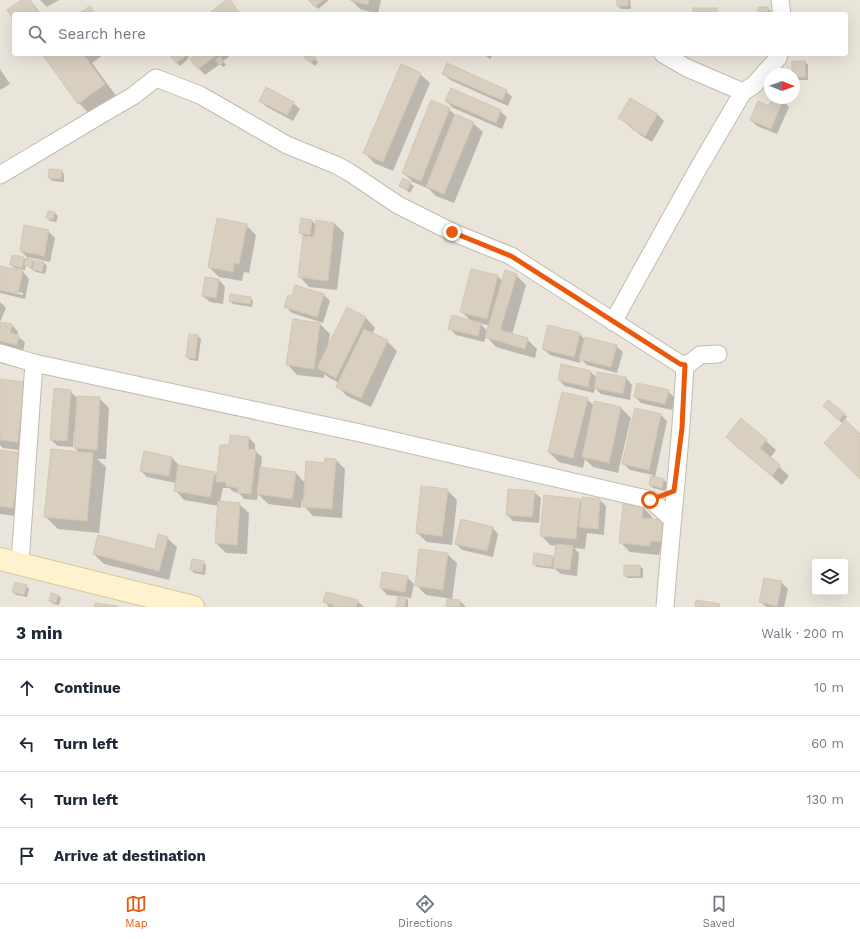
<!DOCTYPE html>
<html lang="en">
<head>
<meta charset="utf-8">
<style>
  :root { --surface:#fff; --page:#f6f6f7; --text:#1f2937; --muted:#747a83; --line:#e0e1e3; --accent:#ea580c }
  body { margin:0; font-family:"Work Sans",sans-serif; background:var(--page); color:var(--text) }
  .controls { position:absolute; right:12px; bottom:12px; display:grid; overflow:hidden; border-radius:4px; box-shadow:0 4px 16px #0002 }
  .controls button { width:36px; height:36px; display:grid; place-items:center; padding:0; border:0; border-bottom:1px solid var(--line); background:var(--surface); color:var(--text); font:20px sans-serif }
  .compass { position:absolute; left:764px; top:68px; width:36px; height:36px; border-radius:50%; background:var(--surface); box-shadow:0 4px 16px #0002; rotate:91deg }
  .stop { position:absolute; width:12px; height:12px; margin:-9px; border:3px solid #ea580c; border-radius:50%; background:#fff }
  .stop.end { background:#ea580c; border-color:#fff; box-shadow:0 1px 4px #0008 }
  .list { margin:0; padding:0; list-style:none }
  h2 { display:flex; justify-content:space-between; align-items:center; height:52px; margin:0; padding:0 16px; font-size:17px }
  h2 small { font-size:13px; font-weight:400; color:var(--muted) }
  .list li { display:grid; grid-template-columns:26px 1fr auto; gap:12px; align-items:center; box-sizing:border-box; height:56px; padding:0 16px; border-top:1px solid var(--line) }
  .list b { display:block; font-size:15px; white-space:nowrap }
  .list em { font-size:13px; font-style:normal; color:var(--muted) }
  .icon { flex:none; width:22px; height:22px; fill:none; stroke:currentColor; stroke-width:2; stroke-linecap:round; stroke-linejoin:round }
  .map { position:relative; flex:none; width:860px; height:607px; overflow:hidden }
  .search { position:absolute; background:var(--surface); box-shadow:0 4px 16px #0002; left:12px; right:12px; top:12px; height:44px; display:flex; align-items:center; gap:10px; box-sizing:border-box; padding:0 14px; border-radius:4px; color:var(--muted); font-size:15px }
  .sheet { height:276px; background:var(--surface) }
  nav { display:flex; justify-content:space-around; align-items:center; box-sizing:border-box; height:56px; border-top:1px solid var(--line); background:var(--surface); font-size:11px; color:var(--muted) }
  nav a { display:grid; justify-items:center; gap:2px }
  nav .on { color:var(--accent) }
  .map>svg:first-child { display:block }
</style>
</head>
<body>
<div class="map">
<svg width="860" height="607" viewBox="0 0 860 607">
  <rect width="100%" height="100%" fill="#f6f3ec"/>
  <path fill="#eae5da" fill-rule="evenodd" d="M0,0H860V607H0ZM14,14H846V54H14ZM770,74H794V98H770ZM815,562H845V592H815Z"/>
  <g fill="#0003" fill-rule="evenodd">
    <path d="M23,0H30L41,14H14V19L8,10Z"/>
    <path d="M40,0H59L47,7Z"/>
    <path d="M227,0H229L241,14H210Z"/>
    <path d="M310,0H329L318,9Z"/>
    <path d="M351,0H381L378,14L360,9Z"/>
    <path d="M618,0H630L631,9H621L618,6Z"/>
    <path d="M768,8L771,11V14H759Z"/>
    <path d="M43,54H104L92,63L117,97L91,116L79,103Z"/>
    <path d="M169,54H187L189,58L180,66Z"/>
    <path d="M198,54H227L229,57L223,61L226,65L223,67L220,64L205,75L198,68Z"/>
    <path d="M307,54H310L318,62L315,66L308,60Z"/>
    <path d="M377,54H397L396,55Z"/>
    <path d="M483,54H493L490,59Z"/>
    <path d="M805,62L808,65V80H796L794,77L793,74Z"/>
    <path d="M0,69L10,84L0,90Z"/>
    <path d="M420,74L430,83L393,171L374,163L365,153Z"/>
    <path d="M444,74L506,91L512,97L508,106L450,80Z"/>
    <path d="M774,98L782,100L789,107L777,134L757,126L751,120L770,107Z"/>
    <path d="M260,101L293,103L300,109L293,121L267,107Z"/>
    <path d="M446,101L500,111L507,117L502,129L453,108Z"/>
    <path d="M449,109L456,116L473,123L483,132L454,203L436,196L429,189L413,182L403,173Z"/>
    <path d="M657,114L664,121L652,142L640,135L620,118Z"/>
    <path d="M61,171L64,174V182L52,181L49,178Z"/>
    <path d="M404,179L414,186L410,193L400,186Z"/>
    <path d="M49,212L55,213L58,216L56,222L50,221L47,218Z"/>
    <path d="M312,221L316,225L334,223L344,233L337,290L309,287L300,277L304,236L300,233Z"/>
    <path d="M246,225L256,235L249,273L244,272L242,281L219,277L209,267Z"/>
    <path d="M48,231L55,238L50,262L28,257L27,259L32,260L35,263H44L47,266L45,274L36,272L26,265L25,270L14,268L11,265L24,258L26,261L27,257L21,251Z"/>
    <path d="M0,267L23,272L29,279L25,299L0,293V290L23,295V293L0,288Z"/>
    <path d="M516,275L526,285L512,335L527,339L537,349L535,358L496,347L486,336L484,342L456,335L449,328L472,322L461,311L498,276L502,281ZM480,323L490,326L488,332Z"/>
    <path d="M206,278L219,280L225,287L223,304L210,302L203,296Z"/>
    <path d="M324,295L330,301L323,323L292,313L285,306Z"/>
    <path d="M250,298L253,301L252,307L233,304L230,301Z"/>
    <path d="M0,302L6,308L0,322Z"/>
    <path d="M347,309L366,318L375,328L372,334L387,341L397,351L371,407L347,396L338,387L339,383L328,377L324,374V378L297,375L288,365L293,320L320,324L330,334L328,346Z"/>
    <path d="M0,323L12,325L18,332L17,336L25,342L23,351L4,347L0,343Z"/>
    <path d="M580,334L585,340L616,346L623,352L617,373L587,365L581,359L580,363L550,355L543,349Z"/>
    <path d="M198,336L201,339L198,361L190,360L187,357Z"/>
    <path d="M591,372L597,378V373L626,378L632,385L630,400L601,394L595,388L594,393L565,386L559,380Z"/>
    <path d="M0,380L24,382L34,392L27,451L3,448L0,445Z"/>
    <path d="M70,391L78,399L99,398L109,408L106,459H97L106,467L99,533L58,529L45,516L80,453L75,448L76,431H74L73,447L58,446L51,440Z"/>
    <path d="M668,391L675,398L672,410L641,403L635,397Z"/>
    <path d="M587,399L594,406L595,402L621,408L631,418L618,473L593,467L585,459L583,468L559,462L549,452Z"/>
    <path d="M827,409L844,414L847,417L842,423Z"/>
    <path d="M661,415L667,421L655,477L664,480L667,483L665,491L653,488L650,485L653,475L630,470L623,463Z"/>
    <path d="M727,437L766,441L776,450L770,458L789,476L782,485L737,447Z"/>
    <path d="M249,438L255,444V451L262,457L261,468L295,472L305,483L325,464L336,460L345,469L342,518L313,516L304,506V501L302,500L301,508L268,504L258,494L257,500L244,499L239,493L234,492L229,488H223L220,502L239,504L249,513L247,554L226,553L216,543L219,506L184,500L175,490L176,483L147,477L141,471L144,452L172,458L178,464V466L214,473L218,476L230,447Z"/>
    <path d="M0,451L20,454L23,517L0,514Z"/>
    <path d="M447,490L457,500L452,545L427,542L417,533Z"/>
    <path d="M534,492L541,498L539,523L513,521L507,515Z"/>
    <path d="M583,499L600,500L606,506L604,535L587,533L585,549L574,548L579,553L577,576L561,574L554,568V569L537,567L534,564L552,557L555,560L557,546L550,545L541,535L580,500L582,503Z"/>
    <path d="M643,507L652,517V520L663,521L673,531V552L660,550L659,555L630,552L620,542Z"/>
    <path d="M492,527L498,534L493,557L462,550L456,544Z"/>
    <path d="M167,538L177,547L169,580L104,564L94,554L155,550Z"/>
    <path d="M447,554L457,563L452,599L426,595L416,585Z"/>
    <path d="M203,562L206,565L205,575L194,573L191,570Z"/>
    <path d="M640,566L643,569V578H628L625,575Z"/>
    <path d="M383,573L407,577L414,584L411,598L405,597L408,600V607H397L399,596L387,595L381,588Z"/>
    <path d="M781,582L788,589L784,607H766L761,602Z"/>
    <path d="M26,586L29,589L27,597L16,595L13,592Z"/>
    <path d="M58,595L61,598L59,605L53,604L50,601Z"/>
    <path d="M357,601L364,607H329L325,602Z"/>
    <path d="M460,601L466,607H447Z"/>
  </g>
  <g fill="#d8cfc1" stroke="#d3c7b4">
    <path d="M21,0H30L39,14H14V21L7,10Z"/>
    <path d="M226,0H230L239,12L237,14H208Z"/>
    <path d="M308,0H323L315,7Z"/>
    <path d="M350,0H369L368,5Z"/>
    <rect x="617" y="0" width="11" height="6"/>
    <path d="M90,6L95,14H78Z"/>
    <rect x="758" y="7" width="10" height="7"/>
    <rect x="693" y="8" width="24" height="6"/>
    <path d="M42,54H83L105,84L78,104Z"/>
    <path d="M174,54H187V55L176,63L171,57Z"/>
    <path d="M197,54H218L198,69L190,59Z"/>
    <path d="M306,54H311L316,58L311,63L304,57Z"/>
    <path d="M220,56L224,62L219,65L215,60Z"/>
    <path d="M792,61H805V77H794V74H792Z"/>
    <path d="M447,63L507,90L502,100L442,74Z"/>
    <path d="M401,64L421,73L383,162L363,153Z"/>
    <path d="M266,87L294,102L287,115L259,101Z"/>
    <path d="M451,88L501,110L496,123L445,101Z"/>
    <path d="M630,98L658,114L645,136L632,129L633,127L618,118Z"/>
    <path d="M773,98H779L783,100L771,129L750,120L758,101L769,106Z"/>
    <path d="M431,100L450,108L421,181L402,173Z"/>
    <path d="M455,114L474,122L444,194L426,187Z"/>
    <path d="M49,169L62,170L61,179L48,178Z"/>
    <path d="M403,178L411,182L407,190L399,186Z"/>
    <path d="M48,211L55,212L53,220L46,218Z"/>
    <path d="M217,218L247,224L239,264L234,263L233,272L208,267Z"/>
    <path d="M301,218L312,220L310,235L299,233Z"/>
    <path d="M316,220L334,223L328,281L298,277L303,236L314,237Z"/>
    <path d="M24,225L49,230L44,256L20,251Z"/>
    <path d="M12,255L24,257L22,268L10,265Z"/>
    <path d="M26,258L33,259L31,267L24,265Z"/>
    <path d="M35,260L44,262L42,272L32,269Z"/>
    <path d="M0,266L23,271L18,293L0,289Z"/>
    <path d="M471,269L498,275L487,319L460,312Z"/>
    <path d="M505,270L517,274L500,330L528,338L525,349L485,337Z"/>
    <path d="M205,277L219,279L216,298L202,296Z"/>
    <path d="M295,285L324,294L317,317L284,307L288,295L292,296Z"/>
    <path d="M230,294L251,297L250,304L229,301Z"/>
    <path d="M347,307L366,317L336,378L317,368Z"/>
    <path d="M452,315L481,323L478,336L448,329Z"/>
    <path d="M293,319L320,323L314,369L286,365Z"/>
    <path d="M0,322L12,324L10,333L19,335L17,345L0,341Z"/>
    <path d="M548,325L580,333L574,357L542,349Z"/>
    <path d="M364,329L388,340L361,398L336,387Z"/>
    <path d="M189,334L198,335L195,359L186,357Z"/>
    <path d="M585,337L617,345L611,367L579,359Z"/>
    <path d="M561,364L591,371L588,387L558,380Z"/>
    <path d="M597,372L626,377L623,394L594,388Z"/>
    <path d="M0,379L24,382L18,442L0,440Z"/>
    <path d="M637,383L669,390L665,404L634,397Z"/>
    <path d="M54,388L71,390L67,441L50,440Z"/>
    <path d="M562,392L588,398L573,458L548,452Z"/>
    <path d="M77,396L100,397L97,450L74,448Z"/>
    <path d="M828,400L845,414L839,420L823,406Z"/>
    <path d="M594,401L621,407L609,463L582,457Z"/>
    <path d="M635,408L661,414L649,470L622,464Z"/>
    <path d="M741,418L767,440L760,448L780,465L772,476L726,437Z"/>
    <path d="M846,420L860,434V479L824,443Z"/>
    <path d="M230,435L249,437L248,449L256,450L251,494L237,493L238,488L226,486V482H216L220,445H229Z"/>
    <path d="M51,449L93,453L87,521L44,517Z"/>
    <path d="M0,450L21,453L13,508L0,506Z"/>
    <path d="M144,451L172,457L169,476L140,471Z"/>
    <path d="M325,458L336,459L332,509L303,507L306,461L324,463Z"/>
    <path d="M178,465L215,472L210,497L174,491Z"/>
    <path d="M260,467L296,472L292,499L257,494Z"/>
    <path d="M651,476L664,479L662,488L649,485Z"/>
    <path d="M421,486L448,489L442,536L416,533Z"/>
    <path d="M508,489L535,491L532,517L506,515Z"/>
    <path d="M544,495L580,499L576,539L540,536Z"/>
    <path d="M582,497L600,499L598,529L579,527Z"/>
    <path d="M218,501L240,503L237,545L215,543Z"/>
    <path d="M623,504L643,506L642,518L663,520L662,530L664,531L663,542L650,541V546L619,543Z"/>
    <path d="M461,519L493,527L487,551L455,544Z"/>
    <path d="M158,534L168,537L159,571L93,554L98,535L155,549Z"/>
    <path d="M556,544L573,546L570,570L553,568Z"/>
    <path d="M419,549L448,553L443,590L415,586Z"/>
    <path d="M534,553L553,556L551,567L533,564Z"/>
    <path d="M192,559L204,561L202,572L190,570Z"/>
    <rect x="624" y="565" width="16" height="11"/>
    <path d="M382,572L408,576L405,592L380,588Z"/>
    <path d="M764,578L782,581L777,606L759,602Z"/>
    <path d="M15,582L27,585L24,595L12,592Z"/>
    <path d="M326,592L358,600L356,607H333L334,605L323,602Z"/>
    <path d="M51,593L58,595L56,603L49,601Z"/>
    <path d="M398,596L406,597L405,607H396Z"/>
    <path d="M447,599L460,600V607H446Z"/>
    <path d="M696,600L720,604L719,607H695Z"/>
    <path d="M95,603L117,606V607H94Z"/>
  </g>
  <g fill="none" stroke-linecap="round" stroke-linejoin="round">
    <defs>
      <g id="street">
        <path d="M780,0L782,14"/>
        <path d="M663,54L687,68L743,92"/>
        <path d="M0,175L102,114L133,96L156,78L200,95L287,145L336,165L349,172L398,205L452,232L511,256L680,364H689L700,355L718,354"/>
        <path d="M613,322L699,167L743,92L754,85L778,58L779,54"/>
        <path d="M0,353L34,363L360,433L651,500L672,519"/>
        <path d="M20,563L34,363"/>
        <path d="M665,607C671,526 681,446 685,365"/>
      </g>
      <path id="secondary" d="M0,559L193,607"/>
    </defs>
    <use href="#street" stroke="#c2bbae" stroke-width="19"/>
    <use href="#secondary" stroke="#d6c79b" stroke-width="24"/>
    <use href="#street" stroke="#fff" stroke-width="17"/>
    <use href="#secondary" stroke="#fff3cd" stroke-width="22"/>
  </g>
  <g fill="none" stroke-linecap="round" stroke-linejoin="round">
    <path stroke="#ea580c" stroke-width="5" d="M452,232L511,256L680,364L685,365L682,428L674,491L650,500"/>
  </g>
</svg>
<div class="controls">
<button><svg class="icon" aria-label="layers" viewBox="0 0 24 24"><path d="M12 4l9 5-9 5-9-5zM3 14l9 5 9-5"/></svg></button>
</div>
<svg class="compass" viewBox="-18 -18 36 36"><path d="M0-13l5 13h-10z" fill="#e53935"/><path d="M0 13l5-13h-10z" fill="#747a83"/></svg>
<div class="stop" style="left:650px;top:500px"></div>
<div class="stop end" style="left:452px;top:232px"></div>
<div class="search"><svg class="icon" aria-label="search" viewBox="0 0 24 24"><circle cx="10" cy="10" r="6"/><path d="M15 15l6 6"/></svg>Search here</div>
</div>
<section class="sheet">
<h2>3 min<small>Walk · 200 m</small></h2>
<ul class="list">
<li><svg class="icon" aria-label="ahead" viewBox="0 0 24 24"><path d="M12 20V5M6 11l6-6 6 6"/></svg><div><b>Continue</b></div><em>10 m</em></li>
<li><svg class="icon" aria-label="left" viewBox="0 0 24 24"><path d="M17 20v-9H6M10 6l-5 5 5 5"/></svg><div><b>Turn left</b></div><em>60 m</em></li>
<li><svg class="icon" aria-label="left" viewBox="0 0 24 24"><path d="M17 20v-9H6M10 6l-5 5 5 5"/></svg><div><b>Turn left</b></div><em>130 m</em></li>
<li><svg class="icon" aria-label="arrive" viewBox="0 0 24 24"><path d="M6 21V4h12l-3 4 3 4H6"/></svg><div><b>Arrive at destination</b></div></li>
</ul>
</section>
<nav>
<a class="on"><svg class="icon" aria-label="map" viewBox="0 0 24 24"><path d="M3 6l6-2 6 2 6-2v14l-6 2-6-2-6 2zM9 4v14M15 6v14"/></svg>Map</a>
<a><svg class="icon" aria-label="directions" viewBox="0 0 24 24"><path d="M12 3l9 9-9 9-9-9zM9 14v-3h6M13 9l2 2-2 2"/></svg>Directions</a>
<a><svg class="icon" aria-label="saved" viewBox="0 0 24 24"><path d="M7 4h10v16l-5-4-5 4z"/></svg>Saved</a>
</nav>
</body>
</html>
